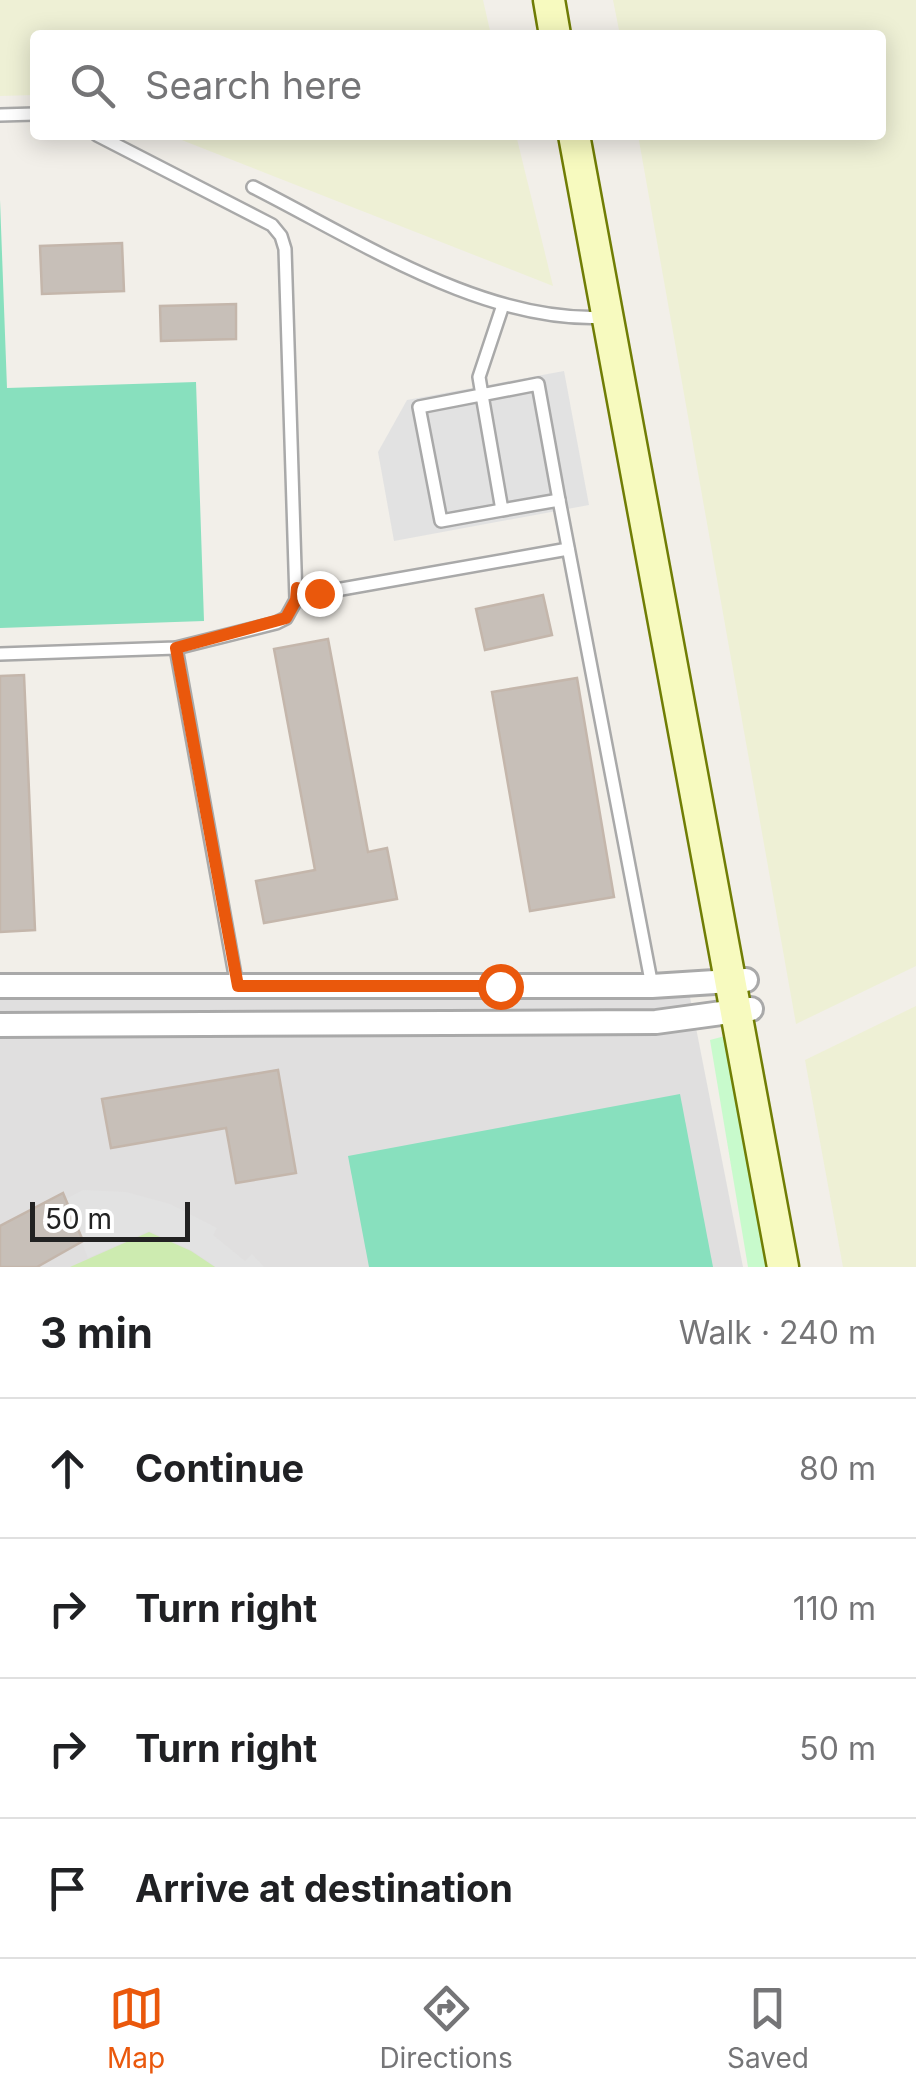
<!DOCTYPE html>
<html lang="en">
<head>
<meta charset="utf-8">
<style>
  :root { --surface:#fff; --page:#f2f2f2; --text:#202124; --muted:#757577; --line:#e0e0e0; --accent:#ea580c }
  body { margin:0; font-family:Inter,sans-serif; background:var(--page); color:var(--text) }
  .scale { position:absolute; left:30px; bottom:25px; width:160px; box-sizing:border-box; padding-left:10px; border:5px solid #222; border-top:0; font-size:28px; line-height:35px; white-space:nowrap; color:#222; -webkit-text-stroke:8px #fff; paint-order:stroke }
  .stop { position:absolute; width:30px; height:30px; margin:-22px; border:8px solid #ea580c; border-radius:50%; background:#fff }
  .stop.end { background:#ea580c; border-color:#fff; box-shadow:0 2px 10px #0008 }
  .list { margin:0; padding:0; list-style:none }
  h2 { display:flex; justify-content:space-between; align-items:center; height:130px; margin:0; padding:0 40px; font-size:42px }
  h2 small { font-size:32px; font-weight:400; color:var(--muted) }
  .list li { display:grid; grid-template-columns:65px 1fr auto; gap:30px; align-items:center; box-sizing:border-box; height:140px; padding:0 40px; border-top:2px solid var(--line) }
  .list b { display:block; font-size:38px; white-space:nowrap }
  .list em { font-size:32px; font-style:normal; color:var(--muted) }
  .icon { flex:none; width:55px; height:55px; fill:none; stroke:currentColor; stroke-width:2; stroke-linecap:round; stroke-linejoin:round }
  .map { position:relative; flex:none; width:916px; height:1267px; overflow:hidden }
  .search { position:absolute; background:var(--surface); box-shadow:0 5px 25px #0003; left:30px; right:30px; top:30px; height:110px; display:flex; align-items:center; gap:25px; box-sizing:border-box; padding:0 35px; border-radius:10px; color:var(--muted); font-size:38px }
  .sheet { height:690px; background:var(--surface) }
  nav { display:flex; justify-content:space-around; align-items:center; box-sizing:border-box; height:140px; border-top:2px solid var(--line); background:var(--surface); font-size:28px; color:var(--muted) }
  nav a { display:grid; justify-items:center; gap:5px }
  nav .on { color:var(--accent) }
  .map>svg:first-child { display:block }
</style>
</head>
<body>
<div class="map">
<svg width="916" height="1267" viewBox="0 0 916 1267">
  <rect width="100%" height="100%" fill="#f2efe9"/>
  <path fill="#e0dfdf" d="M0,973L686,977L743,1267H0Z"/>
  <g fill="#eef0d5">
    <path d="M0,0H483L491,35H35V95L0,96Z"/>
    <path d="M613,0H916V966L796,1024L638,135H881V35H620Z"/>
    <path d="M169,135H516L553,286Z"/>
    <path d="M916,1006V1267H843L805,1060Z"/>
  </g>
  <path fill="#cdebb0" d="M149,1232L191,1251L215,1267H70Z"/>
  <path fill="#c8facc" d="M725,1036L767,1267H748L710,1040Z"/>
  <g fill="#88e0be">
    <path d="M0,200L7,388L196,382L204,621L0,628Z"/>
    <path d="M680,1094L713,1267H369L348,1156Z"/>
  </g>
  <g fill="#e2e2e2">
    <path d="M564,371L589,505L394,541L378,452L407,400Z"/>
    <path d="M83,1190L126,1192L170,1204L217,1228L213,1235L245,1261L252,1254L264,1267H216L191,1250L149,1231L88,1258L66,1199Z"/>
  </g>
  <g fill="#c7bfb8" stroke="#c4b6ab" stroke-width="2.5">
    <path d="M122,243L124,291L42,294L40,246Z"/>
    <path d="M236,304V339L161,341L160,306Z"/>
    <path d="M543,595L552,635L485,650L476,609Z"/>
    <path d="M328,639L368,852L387,848L397,899L264,923L256,881L315,870L274,649Z"/>
    <path d="M24,675L35,930L0,932V676Z"/>
    <path d="M577,678L614,897L530,911L492,692Z"/>
    <path d="M278,1070L296,1173L236,1183L226,1128L111,1148L102,1099Z"/>
    <path d="M63,1193L83,1241L37,1267H0V1226Z"/>
  </g>
  <g fill="none" stroke-linecap="round" stroke-linejoin="round">
    <defs>
      <g id="lane">
        <path d="M0,115L35,114"/>
        <path d="M253,187C358,240 486,325 607,317"/>
        <path d="M559,500L652,986"/>
        <path d="M502,510L559,500L538,384L419,407L441,521L502,510L482,395L479,377L503,305"/>
        <path d="M297,588L319,593L568,549"/>
        <path d="M176,648L237,986"/>
        <path d="M0,654L176,648L276,623L286,618L296,600L285,249L281,236L272,225L97,135"/>
      </g>
      <g id="street">
        <path d="M0,986H652L746,980"/>
        <path d="M0,1025L656,1022L751,1009"/>
      </g>
      <g id="secondary">
        <path d="M549,0L555,35"/>
        <path d="M574,135L783,1267"/>
      </g>
    </defs>
    <use href="#lane" stroke="#a9a9a9" stroke-width="16"/>
    <use href="#street" stroke="#a9a9a9" stroke-width="28"/>
    <use href="#secondary" stroke="#707d05" stroke-width="35"/>
    <use href="#lane" stroke="#fff" stroke-width="11"/>
    <use href="#street" stroke="#fff" stroke-width="22"/>
    <use href="#secondary" stroke="#f7fabf" stroke-width="30"/>
  </g>
  <g fill="none" stroke-linecap="round" stroke-linejoin="round">
    <path stroke="#ea580c" stroke-width="12" d="M319,593L297,588L296,600L286,618L176,648L238,986H500"/>
  </g>
</svg>
<div class="scale">50 m</div>
<div class="stop" style="left:500px;top:986px"></div>
<div class="stop end" style="left:319px;top:593px"></div>
<div class="search"><svg class="icon" aria-label="search" viewBox="0 0 24 24"><circle cx="10" cy="10" r="6"/><path d="M15 15l6 6"/></svg>Search here</div>
</div>
<section class="sheet">
<h2>3 min<small>Walk · 240 m</small></h2>
<ul class="list">
<li><svg class="icon" aria-label="ahead" viewBox="0 0 24 24"><path d="M12 20V5M6 11l6-6 6 6"/></svg><div><b>Continue</b></div><em>80 m</em></li>
<li><svg class="icon" aria-label="right" viewBox="0 0 24 24"><path d="M7 20v-9h11M14 6l5 5-5 5"/></svg><div><b>Turn right</b></div><em>110 m</em></li>
<li><svg class="icon" aria-label="right" viewBox="0 0 24 24"><path d="M7 20v-9h11M14 6l5 5-5 5"/></svg><div><b>Turn right</b></div><em>50 m</em></li>
<li><svg class="icon" aria-label="arrive" viewBox="0 0 24 24"><path d="M6 21V4h12l-3 4 3 4H6"/></svg><div><b>Arrive at destination</b></div></li>
</ul>
</section>
<nav>
<a class="on"><svg class="icon" aria-label="map" viewBox="0 0 24 24"><path d="M3 6l6-2 6 2 6-2v14l-6 2-6-2-6 2zM9 4v14M15 6v14"/></svg>Map</a>
<a><svg class="icon" aria-label="directions" viewBox="0 0 24 24"><path d="M12 3l9 9-9 9-9-9zM9 14v-3h6M13 9l2 2-2 2"/></svg>Directions</a>
<a><svg class="icon" aria-label="saved" viewBox="0 0 24 24"><path d="M7 4h10v16l-5-4-5 4z"/></svg>Saved</a>
</nav>
</body>
</html>
